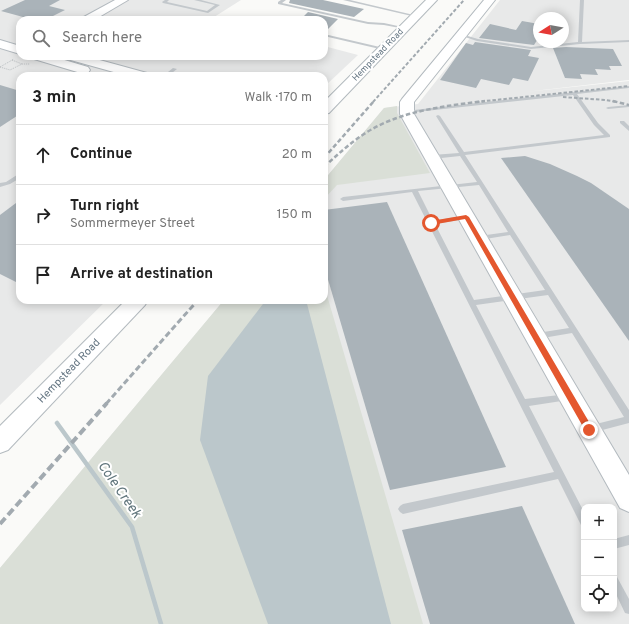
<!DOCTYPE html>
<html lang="en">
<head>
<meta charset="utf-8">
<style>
  :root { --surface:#fff; --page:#f6f6f6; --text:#222; --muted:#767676; --line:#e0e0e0 }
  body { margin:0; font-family:Overpass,sans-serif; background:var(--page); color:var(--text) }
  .controls { position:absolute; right:12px; bottom:12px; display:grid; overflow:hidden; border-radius:8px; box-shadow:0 2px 10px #0003 }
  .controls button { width:36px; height:36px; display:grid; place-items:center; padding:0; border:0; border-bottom:1px solid var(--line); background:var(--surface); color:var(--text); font:20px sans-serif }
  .compass { position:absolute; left:533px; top:12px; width:36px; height:36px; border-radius:50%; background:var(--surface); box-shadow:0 2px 10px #0003; rotate:259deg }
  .stop { position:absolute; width:12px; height:12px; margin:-9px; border:3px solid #e4572e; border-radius:50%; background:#fff }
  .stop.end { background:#e4572e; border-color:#fff; box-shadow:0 1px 4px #0008 }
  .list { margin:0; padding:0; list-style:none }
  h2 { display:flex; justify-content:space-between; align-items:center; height:52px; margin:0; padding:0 16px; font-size:17px }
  h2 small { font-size:13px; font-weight:400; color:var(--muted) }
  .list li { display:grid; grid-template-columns:26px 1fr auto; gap:12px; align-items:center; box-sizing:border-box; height:60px; padding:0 16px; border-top:1px solid var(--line) }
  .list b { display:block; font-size:15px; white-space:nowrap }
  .list p { margin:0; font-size:13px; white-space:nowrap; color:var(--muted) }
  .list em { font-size:13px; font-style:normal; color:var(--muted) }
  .icon { flex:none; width:22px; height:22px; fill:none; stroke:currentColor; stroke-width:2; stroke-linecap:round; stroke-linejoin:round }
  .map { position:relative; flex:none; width:629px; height:624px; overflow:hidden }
  .search { position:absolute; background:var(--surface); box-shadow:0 2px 10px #0003; left:16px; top:16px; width:312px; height:44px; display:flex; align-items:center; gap:10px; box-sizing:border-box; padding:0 14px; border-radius:12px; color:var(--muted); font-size:15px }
  .panel { position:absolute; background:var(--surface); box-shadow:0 2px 10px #0003; left:16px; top:72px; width:312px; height:232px; border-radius:12px }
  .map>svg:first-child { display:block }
</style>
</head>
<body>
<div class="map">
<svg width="629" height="624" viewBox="0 0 629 624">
  <rect width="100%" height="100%" fill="#fafaf8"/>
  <g fill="#e8e9e9" fill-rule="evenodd">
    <path d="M0,0H241L211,19L214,20H20V56H324V46L358,55L324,87V76H20V300H107L0,405Z"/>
    <path d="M500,0H629V80L525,92L629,81V624H0V568L224,300H324V180L384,108L418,104ZM539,18H563V42H539ZM584,507H614V609H584Z"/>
  </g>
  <g fill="#dadfd7">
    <path d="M397,106V113L430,173L337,185L324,199V180L384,108Z"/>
    <path d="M324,285L423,624H0V568L224,300H324Z"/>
  </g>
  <path fill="#bbc7cb" d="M266,300H306L391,624H268L200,440L208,376Z"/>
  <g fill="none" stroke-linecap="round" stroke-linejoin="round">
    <path stroke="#bbc7cb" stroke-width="4.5" d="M57,423L132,527L161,624"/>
  </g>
  <g fill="#aab3b9">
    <path d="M25,0H60L49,6L65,10L45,20H34L1,11Z"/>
    <path d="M290,0H323L364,9L354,17L289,3Z"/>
    <path d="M308,12L338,19L324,33V20H300Z"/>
    <path d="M522,21L539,24V37L534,45L479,38L490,24L516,30Z"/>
    <path d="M475,42L531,50L528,56L539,58L528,81L513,78L509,85L481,79L476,88L440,80L466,43L473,45Z"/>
    <path d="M566,47L613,49L622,66H609L611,70L595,69L598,75L580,74L582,79L565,78L553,48Z"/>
    <path d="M0,85L20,91V114L0,127Z"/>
    <path d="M525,156L550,164L577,176L591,183L629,209V341L501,158Z"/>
    <path d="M20,200V284L0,274V215Z"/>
    <path d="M387,202L506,467L390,490L324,266V210Z"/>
    <path d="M522,506L575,624H430L402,530Z"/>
  </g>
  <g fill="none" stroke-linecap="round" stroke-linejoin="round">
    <defs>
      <g id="secondary">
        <path d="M115,0H128L94,20H80L82,18Z"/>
        <path d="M426,0H437L329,113L324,114V102Z"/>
        <path d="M484,0H495L414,102V114L629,475V512L620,508L400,114V102L402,99Z"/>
        <path d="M0,40L20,46V54L0,48Z"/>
        <path d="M32,56H51L88,67L90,70L88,73L84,74L34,59Z"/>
        <path d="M65,56H85L147,73L148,76H128L67,59Z"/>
        <path d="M126,300H148L145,305L8,450L0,453V426Z"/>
      </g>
    </defs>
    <use href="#secondary" stroke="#b3babf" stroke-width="2"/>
    <g stroke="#bbbfc2" stroke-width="1" stroke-dasharray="1 1" stroke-linecap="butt">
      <path d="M12,60L22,64"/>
      <path d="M0,67L10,70L22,64H30"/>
      <path d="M0,67L14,59"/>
    </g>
    <g fill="#c3c8cc" fill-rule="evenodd">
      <path d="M165,0H169L167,2L207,11L215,5L194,0H201L220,5L208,13L163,3L162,2Z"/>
      <path d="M281,0H286L282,3L368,22L384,23L407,28L405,29L384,25L368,24L278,4V2Z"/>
      <path d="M343,0H350L418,16L416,17Z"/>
      <path d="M580,0H584L582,42L629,40V42L580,44L531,49L477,41L459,35L461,34L478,39L531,47L578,42Z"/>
      <path d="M324,34L384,48L386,49L384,50L324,36Z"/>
      <path d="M173,68L177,69L168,76H163Z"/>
      <path d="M629,86V88L577,94L598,123L610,135V137L465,155L629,410V423L591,433L588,432L587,429L588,426L624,417L572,333L537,339L534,338L533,336L534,334L537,333L569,328L548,295L476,305L525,399L568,394L571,395L572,397L571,399L568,400L529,406L584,512V527L581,525L558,479L403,514L400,512L398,509L400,506L403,504L554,472L412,192L343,201L340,199L343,197L477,182L460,156L432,159L429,157L432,155L459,153L436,116L438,115L440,116L464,152L604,135L594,125L573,95L407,113H405V111ZM479,185L508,232L479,236L476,238L477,239L479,240L510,235L545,290L474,300L435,224L466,219L469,217L466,215L433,221L418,191Z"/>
      <path d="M629,105V107L608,109L606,108L608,107Z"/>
      <path d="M620,121H624L629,126V131L620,123Z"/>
      <path d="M20,173V178L10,184L0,187V183L6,182Z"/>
      <path d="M629,535V545L614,549V539Z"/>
      <path d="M614,575L617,577L629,599V614L625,613L614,590Z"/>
    </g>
    <use href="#secondary" fill="#fff" fill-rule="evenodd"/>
    <g stroke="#a2aab0" stroke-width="2" stroke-dasharray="3.5 2" stroke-linecap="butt">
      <path d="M563,97L606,100L617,102"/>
      <path d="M373,102L464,0"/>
      <path d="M476,102L629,86"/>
    </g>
    <g stroke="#a2aab0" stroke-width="2.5" stroke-dasharray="4.5 2.5" stroke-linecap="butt">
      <path d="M613,101L629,105"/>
      <path d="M324,158L374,101"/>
      <path d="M324,167C337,155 349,144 364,134C399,111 444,106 485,101"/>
    </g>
    <path stroke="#a2aab0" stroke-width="3" stroke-dasharray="6 3" stroke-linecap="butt" d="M106,404L198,300"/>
    <path stroke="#a2aab0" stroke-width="4" stroke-dasharray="8 4" stroke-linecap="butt" d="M0,524L107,403"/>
  </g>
  <path fill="#e4572e" d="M466,215L469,217L592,427V432H586L465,219L431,225L428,223L431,221Z"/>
  <g text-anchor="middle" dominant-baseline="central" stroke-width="4" stroke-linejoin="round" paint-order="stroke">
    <g font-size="9" fill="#657683" stroke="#fff">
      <text transform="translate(378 55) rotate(-46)">Hempstead Road</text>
    </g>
    <g font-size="11" fill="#657683" stroke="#fff">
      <text transform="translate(69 371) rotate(-46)">Hempstead Road</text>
    </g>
    <g font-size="14" font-style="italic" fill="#60757c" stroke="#fff">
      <text transform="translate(119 490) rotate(55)">Cole Creek</text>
    </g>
  </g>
</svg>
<div class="controls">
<button>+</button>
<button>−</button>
<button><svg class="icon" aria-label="locate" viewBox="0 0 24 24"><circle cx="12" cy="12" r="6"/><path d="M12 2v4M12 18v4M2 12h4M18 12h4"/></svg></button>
</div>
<svg class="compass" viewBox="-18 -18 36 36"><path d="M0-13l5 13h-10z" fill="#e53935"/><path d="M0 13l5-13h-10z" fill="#767676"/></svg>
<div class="stop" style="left:431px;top:223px"></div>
<div class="stop end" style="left:589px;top:430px"></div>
<div class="search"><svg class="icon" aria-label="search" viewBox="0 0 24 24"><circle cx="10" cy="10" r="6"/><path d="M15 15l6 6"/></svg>Search here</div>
<section class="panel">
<h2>3 min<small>Walk · 170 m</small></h2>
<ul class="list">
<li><svg class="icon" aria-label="ahead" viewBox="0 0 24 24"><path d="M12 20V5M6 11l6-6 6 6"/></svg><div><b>Continue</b></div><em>20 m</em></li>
<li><svg class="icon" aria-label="right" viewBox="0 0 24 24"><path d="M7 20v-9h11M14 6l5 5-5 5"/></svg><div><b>Turn right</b><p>Sommermeyer Street</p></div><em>150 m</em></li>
<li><svg class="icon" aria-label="arrive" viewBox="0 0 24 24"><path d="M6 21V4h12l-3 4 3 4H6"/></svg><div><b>Arrive at destination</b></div></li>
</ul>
</section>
</div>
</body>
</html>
